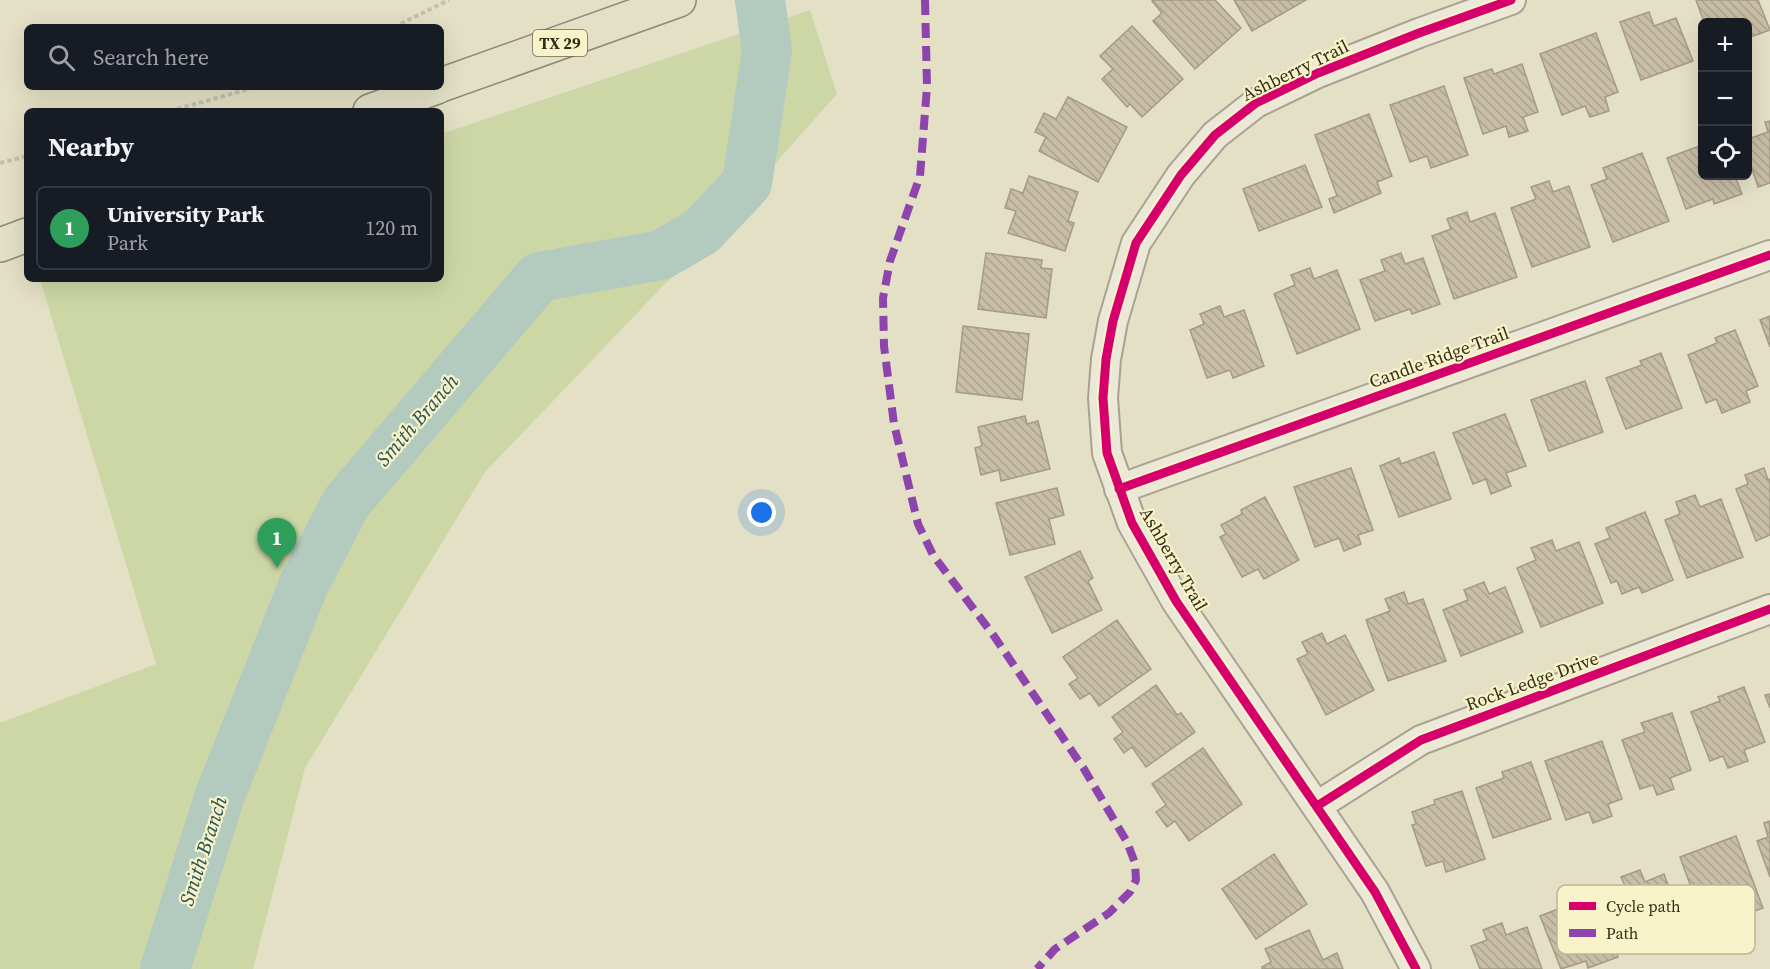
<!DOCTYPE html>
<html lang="en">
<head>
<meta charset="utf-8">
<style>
  :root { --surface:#171b24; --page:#242831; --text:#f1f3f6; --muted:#9ea1a6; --line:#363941; --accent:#726b55 }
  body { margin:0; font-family:"Source Serif 4",serif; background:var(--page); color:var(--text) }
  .controls { position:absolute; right:18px; top:18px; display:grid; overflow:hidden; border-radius:9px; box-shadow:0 6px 24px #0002 }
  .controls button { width:54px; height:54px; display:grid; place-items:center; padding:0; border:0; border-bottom:2px solid var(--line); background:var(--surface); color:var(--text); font:30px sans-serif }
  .you { position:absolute; left:762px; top:513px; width:21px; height:21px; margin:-15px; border:4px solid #fff; border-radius:50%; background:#1a73e8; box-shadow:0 0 0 9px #1a73e833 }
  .badge { display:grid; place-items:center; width:39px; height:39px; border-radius:50%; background:var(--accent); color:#fff; font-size:20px; font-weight:700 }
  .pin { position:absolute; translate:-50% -50px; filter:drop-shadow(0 2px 3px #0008) }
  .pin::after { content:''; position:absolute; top:32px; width:21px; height:18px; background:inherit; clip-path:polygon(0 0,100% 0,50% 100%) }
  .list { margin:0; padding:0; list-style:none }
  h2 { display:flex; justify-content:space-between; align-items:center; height:78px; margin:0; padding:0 24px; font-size:26px }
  h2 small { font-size:20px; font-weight:400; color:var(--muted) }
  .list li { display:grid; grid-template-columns:39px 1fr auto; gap:18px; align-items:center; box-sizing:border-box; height:84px; margin:0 12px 12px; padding:0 12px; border:2px solid var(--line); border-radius:9px }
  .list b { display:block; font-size:22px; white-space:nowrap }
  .list p { margin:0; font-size:20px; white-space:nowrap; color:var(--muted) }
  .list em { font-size:20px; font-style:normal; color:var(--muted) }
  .icon { flex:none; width:33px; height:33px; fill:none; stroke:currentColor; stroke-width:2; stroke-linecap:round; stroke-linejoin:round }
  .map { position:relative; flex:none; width:1770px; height:969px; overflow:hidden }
  .search { position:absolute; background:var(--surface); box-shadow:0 6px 24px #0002; left:24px; top:24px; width:420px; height:66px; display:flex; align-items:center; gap:15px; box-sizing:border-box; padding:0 21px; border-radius:9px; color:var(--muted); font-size:22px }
  .panel { position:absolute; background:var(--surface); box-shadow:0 6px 24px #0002; left:24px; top:108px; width:420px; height:174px; border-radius:9px }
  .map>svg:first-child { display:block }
</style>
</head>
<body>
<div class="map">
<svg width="1770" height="969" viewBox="0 0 1770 969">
  <defs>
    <pattern id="building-back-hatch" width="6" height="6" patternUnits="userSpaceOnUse" patternTransform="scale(1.5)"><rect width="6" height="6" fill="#c8bea6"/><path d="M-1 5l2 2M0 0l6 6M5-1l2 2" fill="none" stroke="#aca38e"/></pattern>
  </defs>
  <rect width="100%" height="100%" fill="#e4e0c5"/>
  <path fill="#cdd7a6" d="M810,10L837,94L708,239L485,472L305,768L253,969H0V723L156,664L40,279H441V134Z"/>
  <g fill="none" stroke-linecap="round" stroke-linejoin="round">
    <path stroke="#b3cabf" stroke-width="50" d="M165,969L220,795L304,584L346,503L539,277L661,255L702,231L747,183L767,51L760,0"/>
  </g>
  <g fill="url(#building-back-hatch)" stroke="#a39b85" stroke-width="1.5">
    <path d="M1154,0H1215L1241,28L1195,69L1153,21L1162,13L1152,1Z"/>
    <path d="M1234,0H1306L1252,31Z"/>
    <path d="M1696,0H1758L1770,30L1748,38V22H1704Z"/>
    <path d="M1649,12L1654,26L1676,18L1693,61L1641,80L1620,22Z"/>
    <path d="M1132,26L1183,79L1142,117L1130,104L1127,107L1102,79L1113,69L1100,56Z"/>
    <path d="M1596,33L1618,92L1605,97L1609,111L1590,117L1585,106L1562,115L1540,54Z"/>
    <path d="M1522,64L1538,112L1523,117L1528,131L1509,137L1506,126L1483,134L1464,78L1492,69L1494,74Z"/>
    <path d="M1444,86L1468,155L1431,168L1427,156L1410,162L1390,105Z"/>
    <path d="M1068,97L1127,127L1098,182L1039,151L1046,137L1035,132L1044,113L1056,119Z"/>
    <path d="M1369,114L1392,176L1377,182L1381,193L1334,213L1329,199L1337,196L1315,135Z"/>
    <path d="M1770,121V183L1758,187L1748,156V139L1768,132L1765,122Z"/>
    <path d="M1702,145V176H1735L1742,194L1714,204L1713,199L1686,209L1667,158Z"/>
    <path d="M1642,153L1669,221L1613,242L1591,185L1607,179L1603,168Z"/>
    <path d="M1305,165L1322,207L1259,231L1243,189Z"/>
    <path d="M1029,176L1078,192L1068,221L1074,223L1065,251L1008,233L1016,211L1005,208L1011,189L1023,193Z"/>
    <path d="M1549,181L1553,192L1569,186L1590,247L1532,267L1511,208L1536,199L1531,187Z"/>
    <path d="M1467,212L1470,222L1495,213L1517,277L1454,299L1432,236L1451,229L1447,219Z"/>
    <path d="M986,253L1042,260L1041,268L1052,269L1046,318L978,309Z"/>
    <path d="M1401,253L1405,264L1423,258L1440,304L1412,314L1410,309L1375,321L1360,280L1385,271L1381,260Z"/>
    <path d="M1310,268L1314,279L1337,270L1360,329L1297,354L1274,294L1295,285L1291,275Z"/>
    <path d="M1220,306L1224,317L1244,310L1264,366L1233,378L1230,370L1207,378L1190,330L1204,324L1200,314Z"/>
    <path d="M1770,316V347L1760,320Z"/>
    <path d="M963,326L1029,334L1022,400L956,392Z"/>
    <path d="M1735,330L1758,386L1746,391L1750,402L1722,413L1716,399L1706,403L1688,355L1717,343L1715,338Z"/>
    <path d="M1661,353L1682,408L1626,429L1606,378L1642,365L1640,361Z"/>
    <path d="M1585,381L1603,432L1549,451L1531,400Z"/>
    <path d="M1505,414L1526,466L1506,473L1511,486L1491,494L1486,479L1473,484L1453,433Z"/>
    <path d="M1025,416L1027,424L1038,421L1050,469L1001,481L999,470L981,475L975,448L982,446L978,427Z"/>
    <path d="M1434,452L1451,499L1399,517L1380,466L1399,458L1401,464Z"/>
    <path d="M1351,468L1373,530L1358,535L1361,544L1344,551L1339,538L1315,547L1294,487Z"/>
    <path d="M1764,468L1768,480L1770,479V535L1756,541L1736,489L1748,484L1745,475Z"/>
    <path d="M1057,488L1064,515L1049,519L1055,544L1010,555L996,503Z"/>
    <path d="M1695,495L1700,507L1721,499L1743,557L1687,578L1665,520L1680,514L1676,502Z"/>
    <path d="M1265,497L1299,560L1264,579L1258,569L1242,577L1220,537L1226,534L1221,525L1242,514L1241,510Z"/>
    <path d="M1645,512L1673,580L1642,593L1639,587L1622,594L1617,581L1611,583L1595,544L1610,538L1606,528Z"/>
    <path d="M1552,540L1556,551L1579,542L1603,603L1541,627L1517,568L1536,560L1531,548Z"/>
    <path d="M1080,551L1093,578L1088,581L1102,610L1052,633L1025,577Z"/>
    <path d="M1484,582L1489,594L1505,587L1523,632L1461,656L1443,610L1468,600L1464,590Z"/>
    <path d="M1404,592L1408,604L1423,599L1446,661L1388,681L1366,620L1390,611L1385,599Z"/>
    <path d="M1117,620L1151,669L1099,706L1090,693L1080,699L1069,684L1078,678L1063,657Z"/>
    <path d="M1322,633L1327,644L1345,635L1374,690L1326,715L1297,659L1308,654L1302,642Z"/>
    <path d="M1156,685L1177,715L1181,713L1195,732L1146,767L1132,747L1124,753L1114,739L1123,732L1112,717Z"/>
    <path d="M1744,687L1765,742L1744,750L1748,761L1728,768L1723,756L1710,761L1691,712L1720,701L1718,697Z"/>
    <path d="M1770,694V708L1765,695Z"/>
    <path d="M1672,713L1691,770L1670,778L1674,789L1657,795L1653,785L1640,789L1622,740L1645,732L1641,723Z"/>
    <path d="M1602,741L1622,799L1608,804L1612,816L1593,823L1589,812L1566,820L1545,761Z"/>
    <path d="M1203,748L1242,804L1189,841L1175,821L1167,827L1156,812L1166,805L1152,784Z"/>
    <path d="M1531,762L1551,819L1493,838L1476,788L1504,778L1502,772Z"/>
    <path d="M1462,791L1485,859L1446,872L1443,861L1426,866L1412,825L1416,824L1412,812L1435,804L1434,800Z"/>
    <path d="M1770,821V877L1757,841L1768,837L1764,823Z"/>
    <path d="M1736,836L1763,908L1730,920L1727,913L1710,920L1705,907L1699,909L1680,857Z"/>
    <path d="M1274,854L1307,904L1256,939L1222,889Z"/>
    <path d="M1640,870L1645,882L1664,874L1686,933L1660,943L1656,932L1632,941L1614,893L1626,888L1621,877Z"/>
    <path d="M1575,890L1580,902L1594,896L1618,957L1588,968L1586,961L1561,969L1540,916L1563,907L1558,896Z"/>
    <path d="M1502,923L1506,935L1527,927L1542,969H1480L1471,946L1487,940L1483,930Z"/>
    <path d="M1309,930L1323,960L1337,953L1343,969H1262V967L1271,962L1265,949Z"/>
  </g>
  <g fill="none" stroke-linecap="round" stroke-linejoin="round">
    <defs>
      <g id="street">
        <path d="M1119,489L1770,255"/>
        <path d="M1317,806L1421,740L1770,609"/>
        <path d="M1416,969L1375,892L1176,601L1132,523L1107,453L1103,398L1106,359L1113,321L1136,243L1181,175L1215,135L1256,103L1318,73L1419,33L1511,0"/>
      </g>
      <g id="primary">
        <path d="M441,85L679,0"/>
        <path d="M370,111L437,87"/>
        <path d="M0,245L27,235"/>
      </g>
    </defs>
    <use href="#street" stroke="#a8a390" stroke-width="32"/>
    <use href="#primary" stroke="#8d8876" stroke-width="36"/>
    <g stroke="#c3c0b0" stroke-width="4" stroke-dasharray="4.5 3" stroke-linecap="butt">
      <path d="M394,27L449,0"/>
      <path d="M170,111L256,87"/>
      <path d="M0,163L27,156"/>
    </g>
    <use href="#street" stroke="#ebe8d8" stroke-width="28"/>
    <use href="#primary" stroke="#e3e0c8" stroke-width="33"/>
    <path stroke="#8e44ad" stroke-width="8" stroke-dasharray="15 8" stroke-linecap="butt" d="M925,0L927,87L920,176L890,261L883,298L884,346L894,424L918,524L933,555L994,636L1084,769L1127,842L1135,863L1136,880L1130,892L1109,913L1055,949L1037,969"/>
    <defs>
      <g id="cycleway">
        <path d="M1119,489L1770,255"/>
        <path d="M1317,806L1421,740L1770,609"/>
        <path d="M1416,969L1375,892L1176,601L1132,523L1107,453L1103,398L1106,359L1113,321L1136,243L1181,175L1215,135L1256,103L1318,73L1419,33L1511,0"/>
      </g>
    </defs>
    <use href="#cycleway" stroke="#f8f3c8" stroke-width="13"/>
    <use href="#cycleway" stroke="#d6006c" stroke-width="9"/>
  </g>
  <g text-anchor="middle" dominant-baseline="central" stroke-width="4.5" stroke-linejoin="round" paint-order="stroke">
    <rect fill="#f8f3c8" stroke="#70684e" stroke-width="1.5" x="533" y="30" width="54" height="26" rx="4.5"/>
    <g font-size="16" font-weight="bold" fill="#352c19">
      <text x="560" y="43">TX 29</text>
    </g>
    <g font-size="18" fill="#352c19" stroke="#f8f3c8">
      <text transform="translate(1295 70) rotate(-26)">Ashberry Trail</text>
      <text transform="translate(1439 357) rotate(-20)">Candle Ridge Trail</text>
      <text transform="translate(1174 559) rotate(60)">Ashberry Trail</text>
      <text transform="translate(1532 681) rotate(-20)">Rock Ledge Drive</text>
    </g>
    <g font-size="20" font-style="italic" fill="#265157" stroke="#f8f3c8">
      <text transform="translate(417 420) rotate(-49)">Smith Branch</text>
      <text transform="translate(203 851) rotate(-72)">Smith Branch</text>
    </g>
  </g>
  <rect x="1557" y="885" width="198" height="69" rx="9" fill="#f8f3c8" stroke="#beb794" stroke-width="1.5"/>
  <rect x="1569" y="902" width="27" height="8" fill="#d6006c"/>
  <rect x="1569" y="929" width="27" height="8" fill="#8e44ad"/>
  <g font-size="16" fill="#352c19">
    <text x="1606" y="912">Cycle path</text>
    <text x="1606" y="939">Path</text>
  </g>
</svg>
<div class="controls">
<button>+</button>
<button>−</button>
<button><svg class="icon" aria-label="locate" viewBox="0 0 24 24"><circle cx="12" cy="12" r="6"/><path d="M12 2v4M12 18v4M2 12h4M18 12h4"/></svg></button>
</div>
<div class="you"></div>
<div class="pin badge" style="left:277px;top:568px;background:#2e9e5b">1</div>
<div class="search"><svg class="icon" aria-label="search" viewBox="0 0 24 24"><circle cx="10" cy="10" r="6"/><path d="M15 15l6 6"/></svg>Search here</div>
<section class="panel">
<h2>Nearby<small></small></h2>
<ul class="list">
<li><span class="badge" style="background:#2e9e5b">1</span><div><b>University Park</b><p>Park</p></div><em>120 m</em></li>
</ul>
</section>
</div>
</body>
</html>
